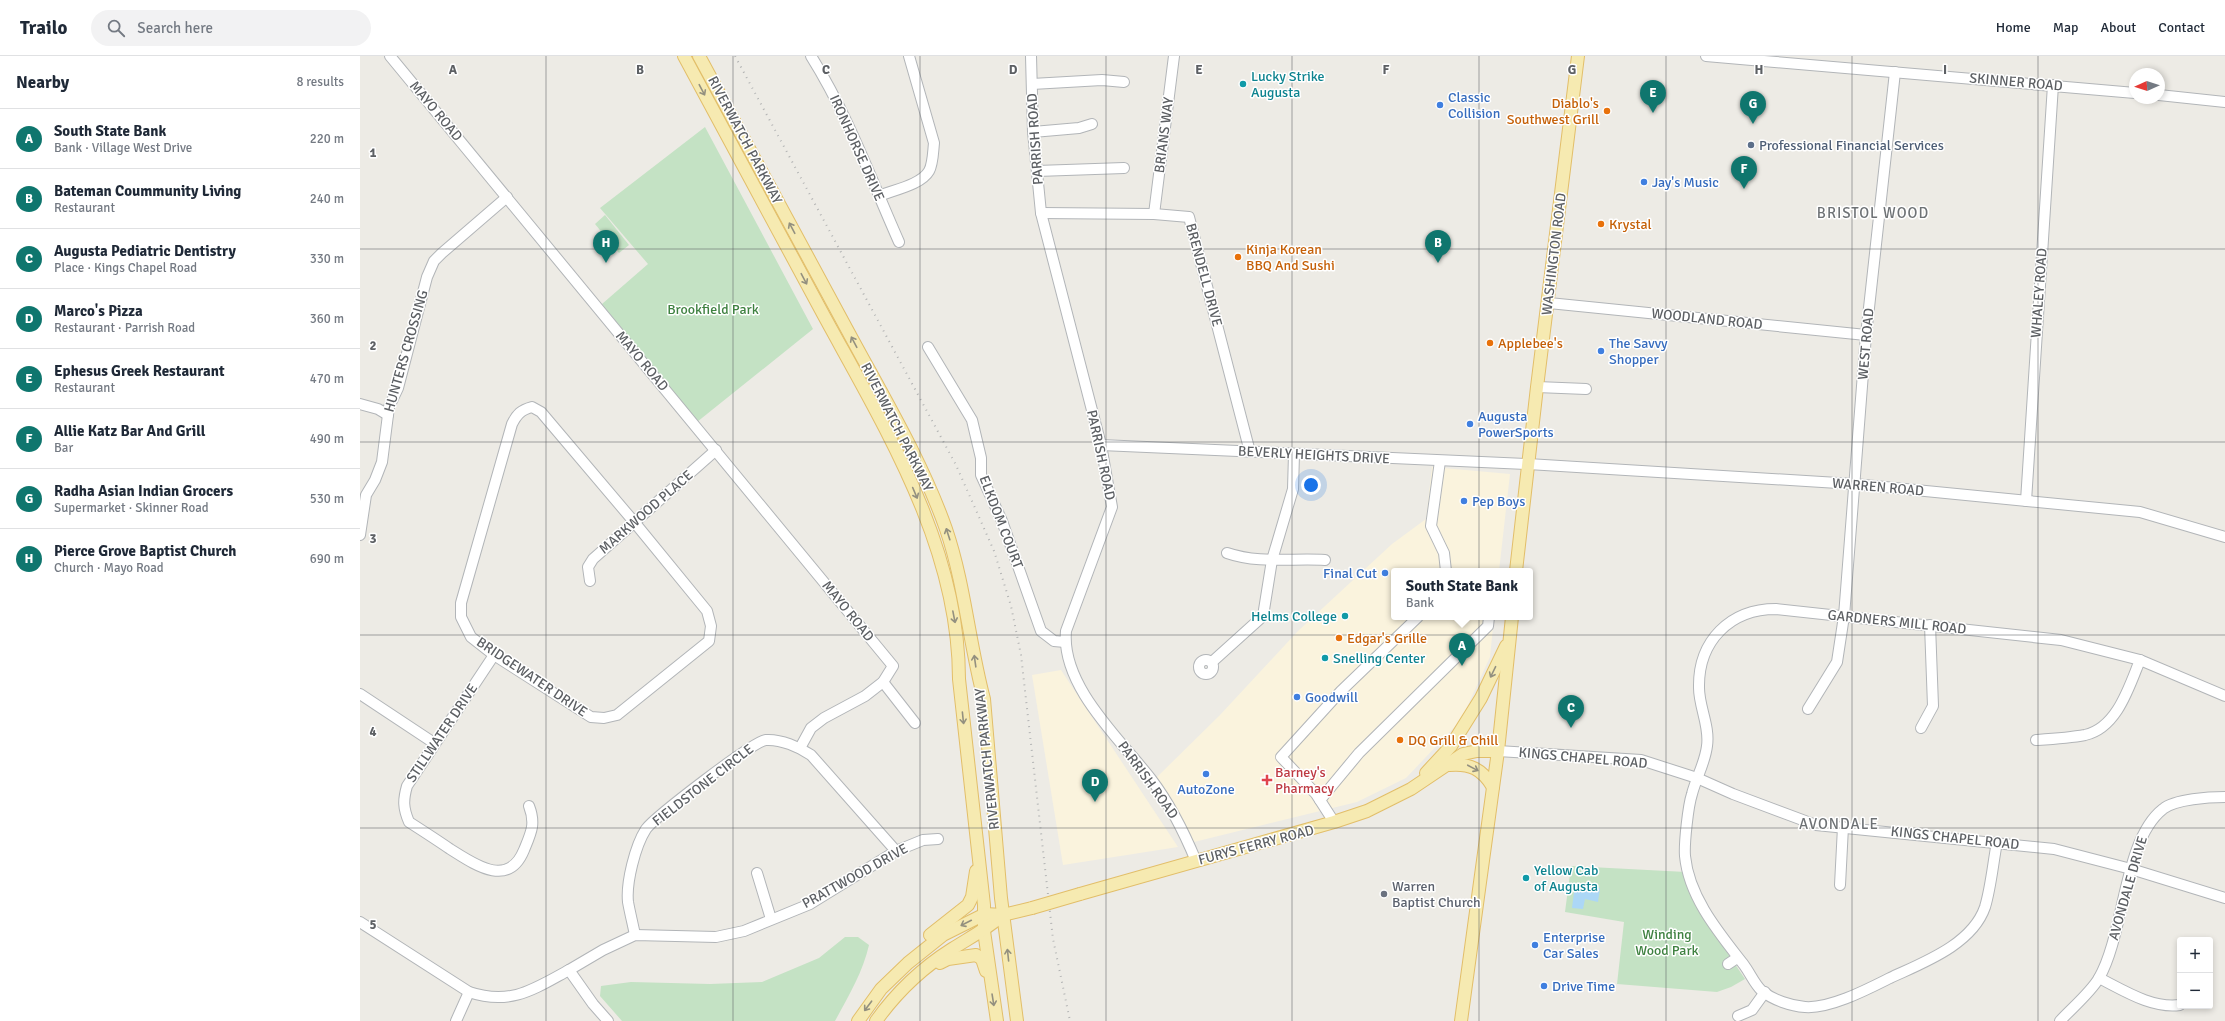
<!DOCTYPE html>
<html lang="en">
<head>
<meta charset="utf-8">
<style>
  :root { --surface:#fff; --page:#f2f2f3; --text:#1f2937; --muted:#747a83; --line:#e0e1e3; --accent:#0f766e }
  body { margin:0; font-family:Signika,sans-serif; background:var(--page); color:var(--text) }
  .controls { position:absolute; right:12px; bottom:12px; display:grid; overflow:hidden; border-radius:4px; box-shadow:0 2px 6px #0003 }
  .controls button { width:36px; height:36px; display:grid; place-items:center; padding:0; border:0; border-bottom:1px solid var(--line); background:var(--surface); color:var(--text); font:20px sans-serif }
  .compass { position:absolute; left:1769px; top:12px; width:36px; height:36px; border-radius:50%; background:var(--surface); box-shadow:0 2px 6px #0003; rotate:267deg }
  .you { position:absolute; left:951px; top:429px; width:14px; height:14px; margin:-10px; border:3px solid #fff; border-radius:50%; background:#1a73e8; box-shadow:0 0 0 6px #1a73e833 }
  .badge { display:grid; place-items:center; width:26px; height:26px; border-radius:50%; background:var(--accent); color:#fff; font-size:13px; font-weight:700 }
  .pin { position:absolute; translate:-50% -33px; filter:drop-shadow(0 1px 2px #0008) }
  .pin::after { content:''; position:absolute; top:21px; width:14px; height:12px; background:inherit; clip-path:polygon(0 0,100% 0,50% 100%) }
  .popup { position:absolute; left:1031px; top:512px; width:142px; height:52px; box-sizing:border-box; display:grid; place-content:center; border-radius:4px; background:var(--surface); filter:drop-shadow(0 1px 3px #0005); font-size:13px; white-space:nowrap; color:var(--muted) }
  .popup b { font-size:15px; color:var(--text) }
  .popup::after { content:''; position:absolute; left:50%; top:100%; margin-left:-8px; border:8px solid transparent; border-top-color:var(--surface) }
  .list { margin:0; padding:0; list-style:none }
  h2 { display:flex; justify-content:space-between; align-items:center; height:52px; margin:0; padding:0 16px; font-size:17px }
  h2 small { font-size:13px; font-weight:400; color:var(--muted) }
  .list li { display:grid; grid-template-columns:26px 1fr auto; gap:12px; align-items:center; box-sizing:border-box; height:60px; padding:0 16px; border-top:1px solid var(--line) }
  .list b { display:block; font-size:15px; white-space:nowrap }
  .list p { margin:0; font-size:13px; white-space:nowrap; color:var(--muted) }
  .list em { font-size:13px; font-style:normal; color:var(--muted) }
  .icon { flex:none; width:22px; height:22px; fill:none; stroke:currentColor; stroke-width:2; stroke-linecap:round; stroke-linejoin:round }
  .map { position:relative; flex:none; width:1865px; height:965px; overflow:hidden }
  header { display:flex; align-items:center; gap:24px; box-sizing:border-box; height:56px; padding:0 20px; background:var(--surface); border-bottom:1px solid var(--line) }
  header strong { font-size:19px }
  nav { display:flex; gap:22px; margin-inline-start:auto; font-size:14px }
  .search { width:280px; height:36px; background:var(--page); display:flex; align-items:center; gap:10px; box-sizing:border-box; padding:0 14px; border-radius:22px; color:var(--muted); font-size:15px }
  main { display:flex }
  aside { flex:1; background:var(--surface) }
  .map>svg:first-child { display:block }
</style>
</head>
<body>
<header>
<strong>Trailo</strong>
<div class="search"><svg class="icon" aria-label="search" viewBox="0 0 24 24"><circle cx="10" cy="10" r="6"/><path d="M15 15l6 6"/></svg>Search here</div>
<nav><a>Home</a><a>Map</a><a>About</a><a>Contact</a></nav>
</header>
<main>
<aside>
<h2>Nearby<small>8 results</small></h2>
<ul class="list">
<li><span class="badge">A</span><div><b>South State Bank</b><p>Bank · Village West Drive</p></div><em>220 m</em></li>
<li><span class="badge">B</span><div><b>Bateman Coummunity Living</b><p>Restaurant</p></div><em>240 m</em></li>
<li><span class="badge">C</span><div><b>Augusta Pediatric Dentistry</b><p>Place · Kings Chapel Road</p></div><em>330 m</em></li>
<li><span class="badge">D</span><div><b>Marco's Pizza</b><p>Restaurant · Parrish Road</p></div><em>360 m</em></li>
<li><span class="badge">E</span><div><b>Ephesus Greek Restaurant</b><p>Restaurant</p></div><em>470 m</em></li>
<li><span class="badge">F</span><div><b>Allie Katz Bar And Grill</b><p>Bar</p></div><em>490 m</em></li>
<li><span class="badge">G</span><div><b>Radha Asian Indian Grocers</b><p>Supermarket · Skinner Road</p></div><em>530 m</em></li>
<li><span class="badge">H</span><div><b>Pierce Grove Baptist Church</b><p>Church · Mayo Road</p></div><em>690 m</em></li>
</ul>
</aside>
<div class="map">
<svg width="1865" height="965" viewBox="0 0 1865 965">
  <rect width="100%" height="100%" fill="#edebe5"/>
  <g fill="#faf3dd">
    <path d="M1072,411L1150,418L1139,515H1034V561H1134L1130,601L1101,664L1046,722L997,746L834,786L796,722L860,659L938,575L1032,488L1066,463Z"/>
    <path d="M701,614L818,791L703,809L672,619Z"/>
  </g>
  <g fill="#c4e2c4">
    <path d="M345,71L453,273L337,366L242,248L288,208L240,152Z"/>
    <path d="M245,159L269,189L259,197L235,168Z"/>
    <path d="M1211,810L1326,816L1350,871L1385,923L1371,931L1357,936L1257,928L1264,866L1205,856Z"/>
    <path d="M485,881H498L509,889C503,916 488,941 475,965H262L240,940L241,930L271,926L350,928L402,926L459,902Z"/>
  </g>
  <path fill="#acd7f6" d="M1215,828L1240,832L1238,846L1225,843L1223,853L1212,852Z"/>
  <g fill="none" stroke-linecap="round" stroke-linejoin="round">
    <defs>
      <g id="minor">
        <path d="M30,0L533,610L523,626L505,640L464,662L451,672L440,692"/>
        <path d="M451,0C488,59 511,123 539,186"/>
        <path d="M671,0L673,76L681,157L741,389L752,451L706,575C701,630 760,683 791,723C810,748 824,776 836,805"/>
        <path d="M1346,0L1775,37"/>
        <path d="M672,28L742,24L764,26"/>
        <path d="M1799,39L1865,46"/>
        <path d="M673,76L719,72L732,68"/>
        <path d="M677,115L764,112"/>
        <path d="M519,140C533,134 561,129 569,115C573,108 573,96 574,87L549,0"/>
        <path d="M681,157L794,158L829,161L890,396"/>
        <path d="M794,158L814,0"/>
        <path d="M1189,247L1506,279"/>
        <path d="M568,291L612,364L621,402V419L642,465L681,575L694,585L705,586"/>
        <path d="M1177,331L1226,333"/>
        <path d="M0,348L18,353L28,359"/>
        <path d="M172,351L181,356L275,467L347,555L351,570L349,585L257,659L244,662L231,661L134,599L111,581L101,561V547L152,368C157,358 161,354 172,351Z"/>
        <path d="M741,389L1168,408L1494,428L1780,456L1865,481"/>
        <path d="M1080,405L1071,470L1084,497L1086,515"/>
        <path d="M1666,445L1693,29"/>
        <path d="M0,479L6,439L15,424L22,406L29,351L38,332L67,221L74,205L82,197L147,141"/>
        <path d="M867,497C899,508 932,502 965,504"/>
        <path d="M230,525L228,511L233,503L356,394"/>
        <path d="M134,599L47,730C43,744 43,752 49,766C63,775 77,784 90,793C114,808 148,833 164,794C171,777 176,768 169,750"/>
        <circle cx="846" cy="611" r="7"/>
        <path d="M852,606L903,560L912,504L933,433L934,398"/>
        <path d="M523,626L555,667"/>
        <path d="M0,638L74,687"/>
        <path d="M1448,653L1477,606L1484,560L1506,279L1535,16"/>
        <path d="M1561,672L1573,650L1570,569"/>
        <path d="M1676,684C1692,683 1709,682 1725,679C1757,672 1769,631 1780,604"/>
        <path d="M1138,695L1281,704L1337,722L1373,738L1456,769L1694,793L1771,813L1865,842"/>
        <path d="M960,744L999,697L1128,570L1129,561"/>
        <path d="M974,766L956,738L921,701L981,635L1058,561"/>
        <path d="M1637,786C1633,807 1631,831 1625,851C1612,889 1562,907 1530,922C1508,933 1470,953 1445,951C1431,950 1413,944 1402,935C1395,929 1390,917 1384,909C1360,878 1329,842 1325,800C1324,788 1328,750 1332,738C1336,722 1345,707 1347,690C1350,670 1339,651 1339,632C1338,585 1370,553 1416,553L1701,584L1780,604L1865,640"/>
        <path d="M397,817L411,863"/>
        <path d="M1480,829L1483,771"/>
        <path d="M0,866L109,936C151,950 174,933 209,914"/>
        <path d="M275,879C273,869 270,857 268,846C266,827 275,790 286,773C295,761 393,685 406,684C421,683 439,691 451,699L536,795"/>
        <path d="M1368,908L1377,902"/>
        <path d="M1739,922C1763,934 1792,953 1820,949"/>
        <path d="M1378,960L1392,954L1405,936"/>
        <path d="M96,965L109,936"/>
        <path d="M248,965L233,948L209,914L243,894L275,879L356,881L384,875L450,848L536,795L563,784L578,783"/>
        <path d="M1700,965C1712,952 1731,936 1739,922C1765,877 1763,784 1803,753C1815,743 1850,741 1865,741"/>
      </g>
      <g id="major">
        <path d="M324,0C370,86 417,172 463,258C525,372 599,490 599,623L624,849V875L637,965"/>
        <path d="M339,0C390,93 440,186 490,279C524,342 562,405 586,473C605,529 609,587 624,643L641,842L657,965"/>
        <path d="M1156,515L1177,331L1218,0"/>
        <path d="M1089,709C1110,707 1122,713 1133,731"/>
        <path d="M1066,717L1091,690L1121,642L1146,590"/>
        <path d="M720,838L974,766L1007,755L1051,733L1103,698L1117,695H1138"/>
        <path d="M570,879L608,849L612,841L616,815"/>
        <path d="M580,907L588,903L616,899L622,903L626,915"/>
        <path d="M498,965L521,933L548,907L583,879L625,858L643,859L672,852"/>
        <path d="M516,965C536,937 562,912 592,893C611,881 625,874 643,859"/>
        <path d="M1101,965L1138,695L1152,561"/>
      </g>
    </defs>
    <use href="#minor" stroke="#b2b5b8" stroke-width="12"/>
    <use href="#major" stroke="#e2be69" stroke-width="14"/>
    <use href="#minor" stroke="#fff" stroke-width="10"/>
    <use href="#major" stroke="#f6eab1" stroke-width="12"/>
    <path stroke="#b3b4b4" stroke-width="2" stroke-dasharray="1 5" stroke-linecap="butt" d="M375,0L596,409L634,495L651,550L661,599L693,883L710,965"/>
    <defs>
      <path id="major-bridge" d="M672,852L720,838"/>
    </defs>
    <use href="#major-bridge" stroke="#e2be69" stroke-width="14" stroke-linecap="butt"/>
    <use href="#major-bridge" stroke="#f6eab1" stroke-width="12"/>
  </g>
  <defs><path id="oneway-shaft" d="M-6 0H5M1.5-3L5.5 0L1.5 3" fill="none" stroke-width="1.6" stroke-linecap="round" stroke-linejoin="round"/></defs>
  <g stroke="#93907f">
    <use href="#oneway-shaft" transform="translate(342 34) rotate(62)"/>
    <use href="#oneway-shaft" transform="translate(432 172) rotate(-118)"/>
    <use href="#oneway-shaft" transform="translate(444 223) rotate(62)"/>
    <use href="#oneway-shaft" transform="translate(494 286) rotate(-118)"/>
    <use href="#oneway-shaft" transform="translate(555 437) rotate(67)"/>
    <use href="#oneway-shaft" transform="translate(588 478) rotate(-108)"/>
    <use href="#oneway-shaft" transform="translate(594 561) rotate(79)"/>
    <use href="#oneway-shaft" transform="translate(615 605) rotate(-98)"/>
    <use href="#oneway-shaft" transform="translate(1133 616) rotate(116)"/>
    <use href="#oneway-shaft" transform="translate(603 662) rotate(84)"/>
    <use href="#oneway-shaft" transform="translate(1113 712) rotate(28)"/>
    <use href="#oneway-shaft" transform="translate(606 867) rotate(153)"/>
    <use href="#oneway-shaft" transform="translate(648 899) rotate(-96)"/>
    <use href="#oneway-shaft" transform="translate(633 944) rotate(81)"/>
    <use href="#oneway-shaft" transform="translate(508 950) rotate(127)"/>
  </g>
  <path fill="none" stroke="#5d6064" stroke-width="1" stroke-opacity="0.55" d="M186,0V965M373,0V965M560,0V965M746,0V965M932,0V965M1119,0V965M1306,0V965M1492,0V965M1678,0V965M0,193H1865M0,386H1865M0,579H1865M0,772H1865"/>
  <g fill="#0f9aa8" stroke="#fff" stroke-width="1.5">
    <circle cx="883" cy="28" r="4"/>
    <circle cx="985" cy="560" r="4"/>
    <circle cx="965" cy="602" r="4"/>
    <circle cx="1166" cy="822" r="4"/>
  </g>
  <g fill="#3f7fe0" stroke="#fff" stroke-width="1.5">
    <circle cx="1080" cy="49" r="4"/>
    <circle cx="1284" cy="126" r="4"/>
    <circle cx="1241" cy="295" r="4"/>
    <circle cx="1110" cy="368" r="4"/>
    <circle cx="1104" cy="445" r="4"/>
    <circle cx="1025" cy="517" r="4"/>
    <circle cx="937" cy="641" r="4"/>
    <circle cx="846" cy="718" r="4"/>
    <circle cx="1175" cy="889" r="4"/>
    <circle cx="1184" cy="930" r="4"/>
  </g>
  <g fill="#e8710a" stroke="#fff" stroke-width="1.5">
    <circle cx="1247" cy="55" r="4"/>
    <circle cx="1241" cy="168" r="4"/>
    <circle cx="878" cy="201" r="4"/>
    <circle cx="1130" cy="287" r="4"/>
    <circle cx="979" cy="582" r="4"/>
    <circle cx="1040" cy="684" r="4"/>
  </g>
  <circle fill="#5c6f8a" stroke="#fff" stroke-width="1.5" cx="1391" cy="89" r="4"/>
  <path fill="#e0444e" stroke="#fff" stroke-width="1.5" d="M905 718h4v4h4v4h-4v4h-4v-4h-4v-4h4z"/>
  <circle fill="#6b7280" stroke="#fff" stroke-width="1.5" cx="1024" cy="838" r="4"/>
  <g text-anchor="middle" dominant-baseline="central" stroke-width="3" stroke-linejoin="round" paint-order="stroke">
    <g font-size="14" fill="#0d838f" stroke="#fff" text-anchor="start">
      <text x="891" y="20">Lucky Strike<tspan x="891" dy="16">Augusta</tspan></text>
      <text x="977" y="560" text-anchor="end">Helms College</text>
      <text x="973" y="602">Snelling Center</text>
      <text x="1174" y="814">Yellow Cab<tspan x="1174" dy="16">of Augusta</tspan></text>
    </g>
    <g font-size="14" fill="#5d6064" stroke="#fff">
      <text transform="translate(1656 26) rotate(5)">SKINNER ROAD</text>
      <text transform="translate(76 55) rotate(50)">MAYO ROAD</text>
      <text transform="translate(804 79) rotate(-83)">BRIANS WAY</text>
      <text transform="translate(675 83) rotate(-94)">PARRISH ROAD</text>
      <text transform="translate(385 84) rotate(62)">RIVERWATCH PARKWAY</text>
      <text transform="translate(497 92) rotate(66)">IRONHORSE DRIVE</text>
      <text transform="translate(1194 198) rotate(-83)">WASHINGTON ROAD</text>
      <text transform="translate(844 219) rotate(75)">BRENDELL DRIVE</text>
      <text transform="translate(1679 237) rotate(-86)">WHALEY ROAD</text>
      <text transform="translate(1347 263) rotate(6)">WOODLAND ROAD</text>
      <text transform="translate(1506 288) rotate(-85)">WEST ROAD</text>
      <text transform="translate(46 295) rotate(-74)">HUNTERS CROSSING</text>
      <text transform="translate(282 305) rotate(50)">MAYO ROAD</text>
      <text transform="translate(537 371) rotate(63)">RIVERWATCH PARKWAY</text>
      <text transform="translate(741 399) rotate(78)">PARRISH ROAD</text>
      <text transform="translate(954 399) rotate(3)">BEVERLY HEIGHTS DRIVE</text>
      <text transform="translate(1518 431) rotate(5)">WARREN ROAD</text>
      <text transform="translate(286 456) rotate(-41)">MARKWOOD PLACE</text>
      <text transform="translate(641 466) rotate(69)">ELKDOM COURT</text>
      <text transform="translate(488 555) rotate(51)">MAYO ROAD</text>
      <text transform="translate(1537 566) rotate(6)">GARDNERS MILL ROAD</text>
      <text transform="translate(172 621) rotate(34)">BRIDGEWATER DRIVE</text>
      <text transform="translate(82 677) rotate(-56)">STILLWATER DRIVE</text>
      <text transform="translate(1223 702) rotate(5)">KINGS CHAPEL ROAD</text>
      <text transform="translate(627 703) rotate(-96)">RIVERWATCH PARKWAY</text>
      <text transform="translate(788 724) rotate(54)">PARRISH ROAD</text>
      <text transform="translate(343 729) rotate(-38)">FIELDSTONE CIRCLE</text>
      <text transform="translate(1595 782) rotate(6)">KINGS CHAPEL ROAD</text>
      <text transform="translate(896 789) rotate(-15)">FURYS FERRY ROAD</text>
      <text transform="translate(495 820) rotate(-29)">PRATTWOOD DRIVE</text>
      <text transform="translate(1768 832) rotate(-74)">AVONDALE DRIVE</text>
    </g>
    <g font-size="14" fill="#366cbe" stroke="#fff" text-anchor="start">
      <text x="1088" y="41">Classic<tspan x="1088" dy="16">Collision</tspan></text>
      <text x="1292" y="126">Jay's Music</text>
      <text x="1249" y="287">The Savvy<tspan x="1249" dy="16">Shopper</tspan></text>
      <text x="1118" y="360">Augusta<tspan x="1118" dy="16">PowerSports</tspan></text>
      <text x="1112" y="445">Pep Boys</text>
      <text x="1017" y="517" text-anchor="end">Final Cut</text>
      <text x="945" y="641">Goodwill</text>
      <text x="846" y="733" text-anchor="middle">AutoZone</text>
      <text x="1183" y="881">Enterprise<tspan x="1183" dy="16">Car Sales</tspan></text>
      <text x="1192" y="930">Drive Time</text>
    </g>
    <g font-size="14" fill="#c56008" stroke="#fff" text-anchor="start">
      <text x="1239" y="47" text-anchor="end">Diablo's<tspan x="1239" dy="16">Southwest Grill</tspan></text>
      <text x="1249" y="168">Krystal</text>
      <text x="886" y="193">Kinja Korean<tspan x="886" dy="16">BBQ And Sushi</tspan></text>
      <text x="1138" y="287">Applebee's</text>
      <text x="987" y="582">Edgar's Grille</text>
      <text x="1048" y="684">DQ Grill &amp; Chill</text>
    </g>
    <g font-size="14" fill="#4e5e75" stroke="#fff" text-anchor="start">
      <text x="1399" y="89">Professional Financial Services</text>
    </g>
    <g font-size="14" fill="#3e8140" stroke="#fff">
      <text x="353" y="253">Brookfield Park</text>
      <text x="1307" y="878">Winding<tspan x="1307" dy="16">Wood Park</tspan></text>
    </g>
    <g font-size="14" fill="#be3a42" stroke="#fff" text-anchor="start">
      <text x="915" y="716">Barney's<tspan x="915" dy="16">Pharmacy</tspan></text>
    </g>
    <g font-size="14" fill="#5b616d" stroke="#fff" text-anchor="start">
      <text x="1032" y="830">Warren<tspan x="1032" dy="16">Baptist Church</tspan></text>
    </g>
    <g font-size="15" letter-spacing="1" fill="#6e7275" stroke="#fff">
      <text x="1513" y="157">BRISTOL WOOD</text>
      <text x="1479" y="768">AVONDALE</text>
    </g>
  </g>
  <g font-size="13" text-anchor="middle" font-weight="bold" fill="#5d6064" stroke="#fff" stroke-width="3" stroke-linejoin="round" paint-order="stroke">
    <text x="93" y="18">A</text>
    <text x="280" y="18">B</text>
    <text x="466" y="18">C</text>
    <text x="653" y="18">D</text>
    <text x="839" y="18">E</text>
    <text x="1026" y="18">F</text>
    <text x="1212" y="18">G</text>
    <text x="1399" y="18">H</text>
    <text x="1585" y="18">I</text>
    <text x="13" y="101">1</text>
    <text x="13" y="294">2</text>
    <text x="13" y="487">3</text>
    <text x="13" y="680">4</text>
    <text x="13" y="873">5</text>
  </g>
</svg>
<div class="controls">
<button>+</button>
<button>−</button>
</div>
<svg class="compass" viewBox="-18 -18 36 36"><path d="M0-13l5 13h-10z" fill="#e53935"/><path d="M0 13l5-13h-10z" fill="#747a83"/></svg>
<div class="you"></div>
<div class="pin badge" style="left:1102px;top:610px">A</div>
<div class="popup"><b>South State Bank</b>Bank</div>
<div class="pin badge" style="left:1078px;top:207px">B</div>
<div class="pin badge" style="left:1211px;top:672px">C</div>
<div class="pin badge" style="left:735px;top:746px">D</div>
<div class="pin badge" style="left:1293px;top:57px">E</div>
<div class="pin badge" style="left:1384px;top:133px">F</div>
<div class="pin badge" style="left:1393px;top:68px">G</div>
<div class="pin badge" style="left:246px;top:207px">H</div>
</div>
</main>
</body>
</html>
